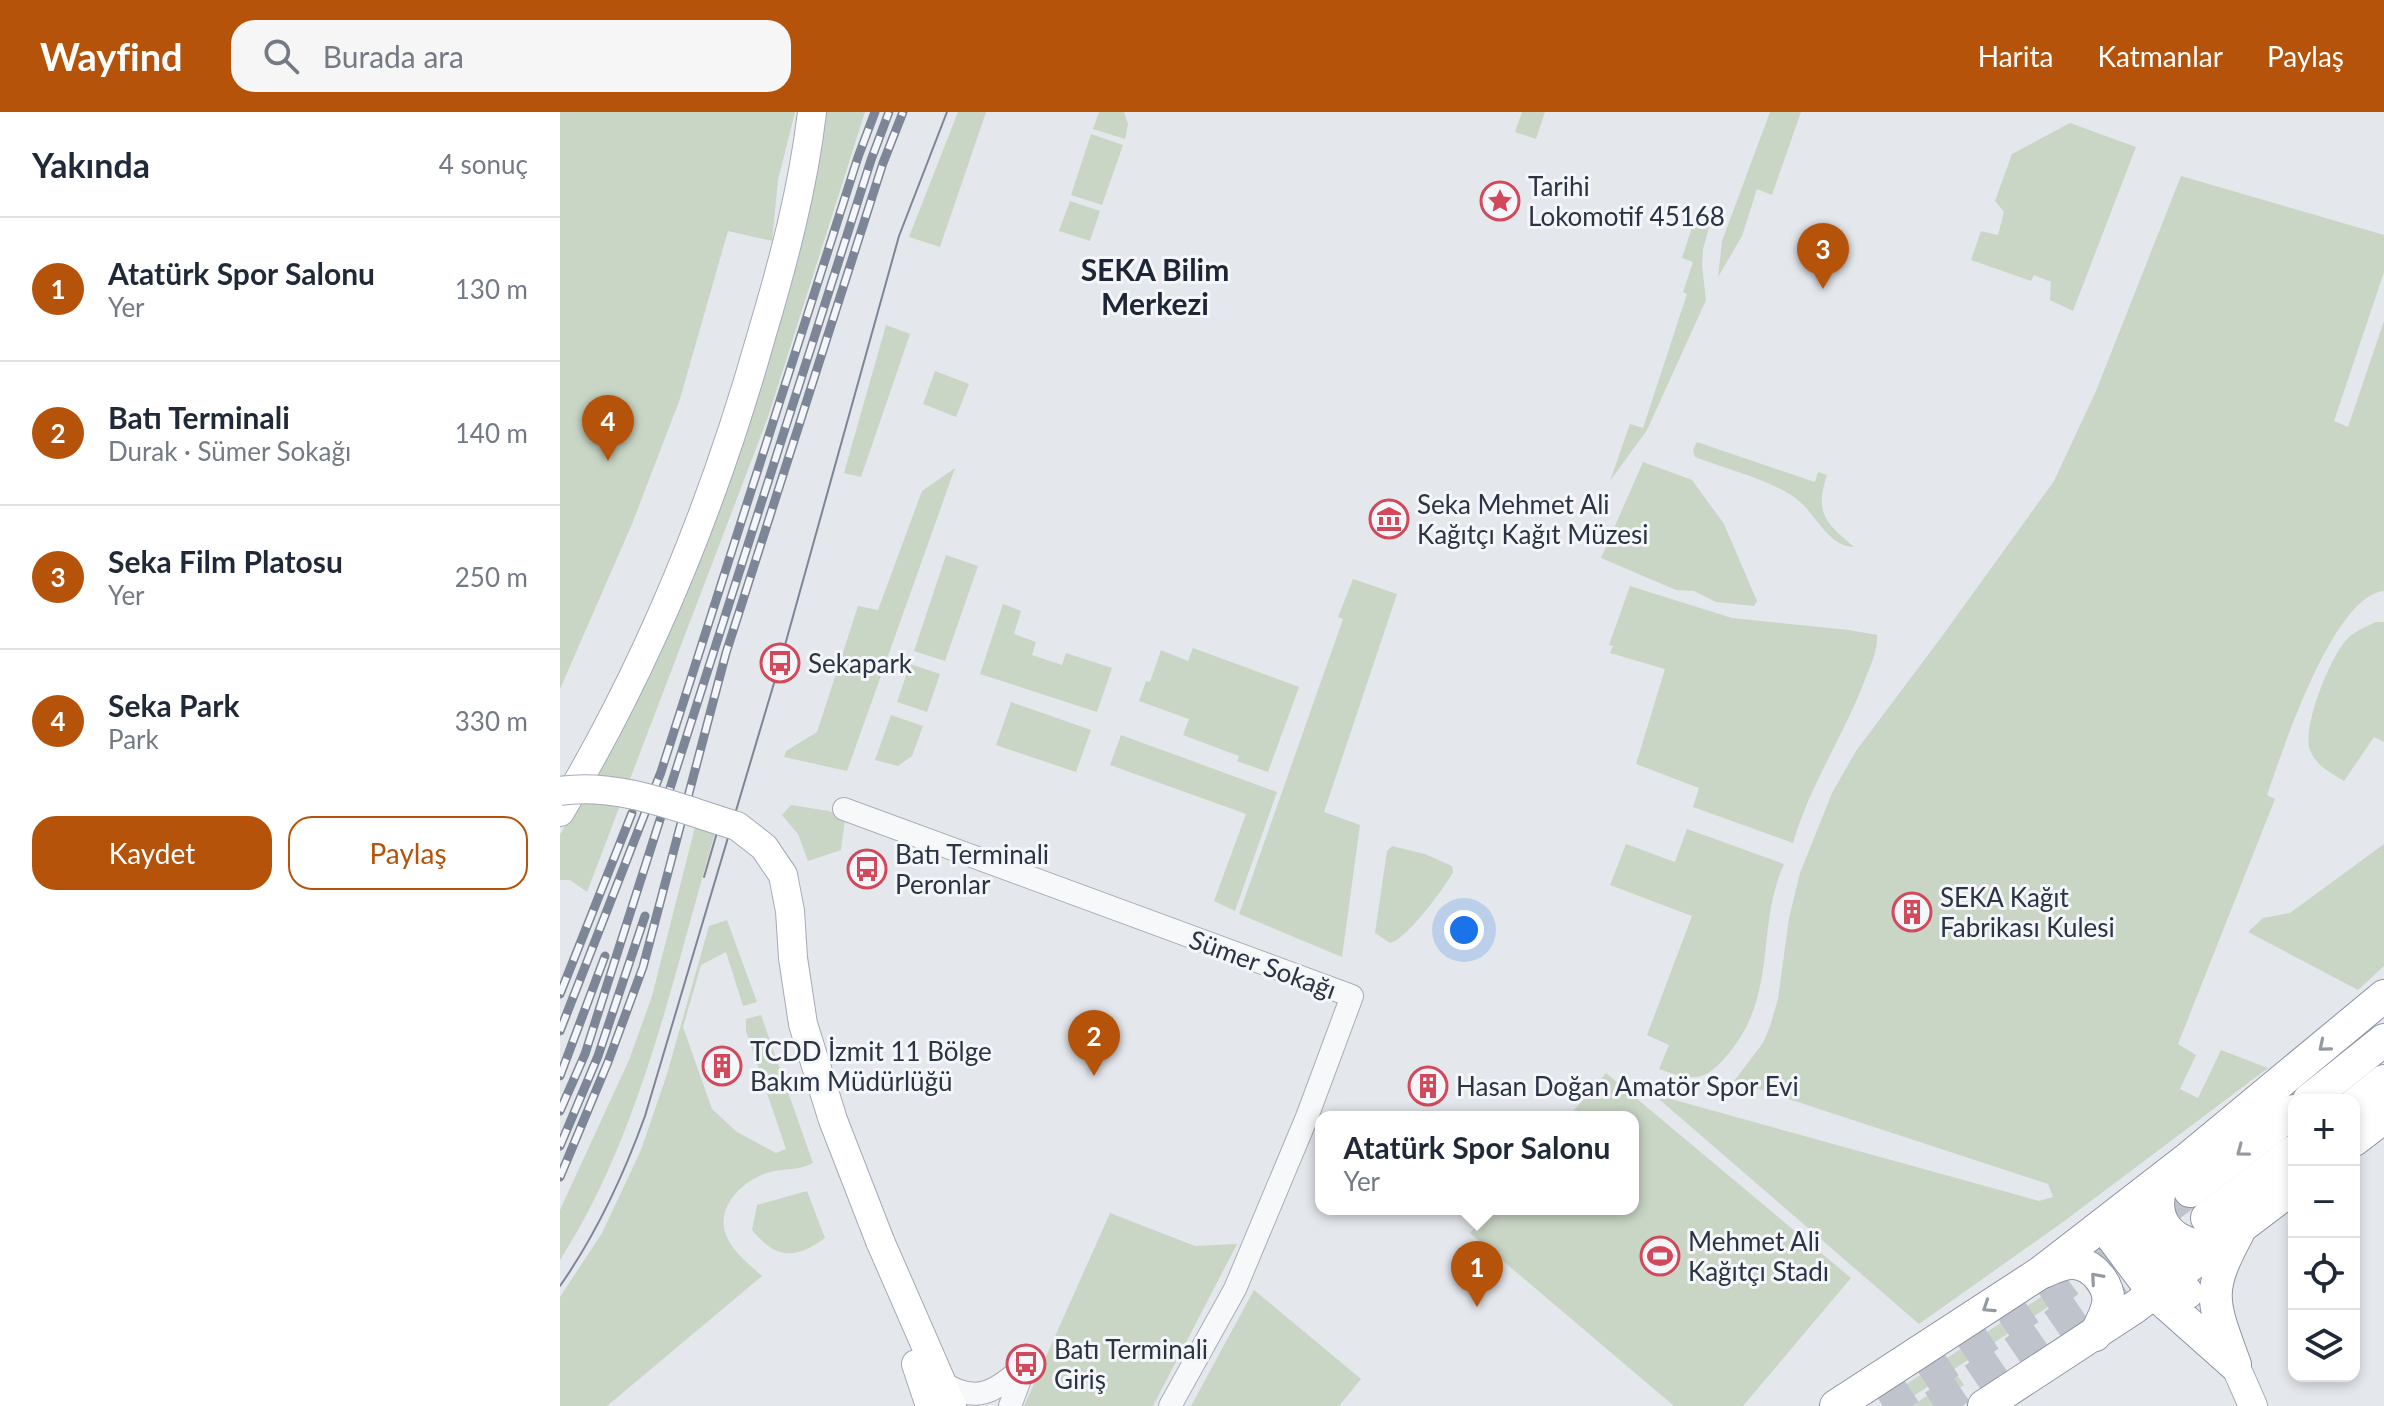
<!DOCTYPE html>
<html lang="tr">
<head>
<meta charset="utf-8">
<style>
  :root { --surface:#fff; --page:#f6f6f7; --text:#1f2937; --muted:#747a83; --line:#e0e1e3; --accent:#b45309 }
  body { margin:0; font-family:Lato,sans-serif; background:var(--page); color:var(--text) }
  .controls { position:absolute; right:24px; bottom:24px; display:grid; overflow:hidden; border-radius:16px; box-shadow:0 4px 12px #0003 }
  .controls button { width:72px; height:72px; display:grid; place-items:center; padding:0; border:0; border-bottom:2px solid var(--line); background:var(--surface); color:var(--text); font:40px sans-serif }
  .you { position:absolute; left:904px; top:818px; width:28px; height:28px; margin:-20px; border:6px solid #fff; border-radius:50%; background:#1a73e8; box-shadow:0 0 0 12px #1a73e833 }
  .badge { display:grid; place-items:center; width:52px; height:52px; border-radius:50%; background:var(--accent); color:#fff; font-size:26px; font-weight:700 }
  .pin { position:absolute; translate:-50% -66px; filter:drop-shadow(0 2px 4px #0008) }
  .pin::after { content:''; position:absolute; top:42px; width:28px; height:24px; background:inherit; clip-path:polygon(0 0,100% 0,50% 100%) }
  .popup { position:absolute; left:755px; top:999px; width:324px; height:104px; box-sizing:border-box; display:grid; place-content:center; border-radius:16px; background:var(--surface); filter:drop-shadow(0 2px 6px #0005); font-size:26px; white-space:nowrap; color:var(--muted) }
  .popup b { font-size:30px; color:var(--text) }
  .popup::after { content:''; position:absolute; left:50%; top:100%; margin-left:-16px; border:16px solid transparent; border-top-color:var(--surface) }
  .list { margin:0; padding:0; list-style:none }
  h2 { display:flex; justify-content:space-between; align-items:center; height:104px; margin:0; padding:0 32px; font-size:34px }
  h2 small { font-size:26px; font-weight:400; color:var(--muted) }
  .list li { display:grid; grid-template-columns:52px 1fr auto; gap:24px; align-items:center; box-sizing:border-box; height:144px; padding:0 32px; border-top:2px solid var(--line) }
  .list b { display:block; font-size:30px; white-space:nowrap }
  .list p { margin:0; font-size:26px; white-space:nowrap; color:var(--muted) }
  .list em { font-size:26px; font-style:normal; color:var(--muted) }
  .actions { display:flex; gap:16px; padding:24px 32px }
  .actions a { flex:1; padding:18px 0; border:2px solid var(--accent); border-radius:24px; text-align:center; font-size:28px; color:var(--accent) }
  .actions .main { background:var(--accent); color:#fff }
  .icon { flex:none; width:44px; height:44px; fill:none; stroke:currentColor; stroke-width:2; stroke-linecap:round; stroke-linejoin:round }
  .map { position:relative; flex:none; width:1824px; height:1294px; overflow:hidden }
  header { display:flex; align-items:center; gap:48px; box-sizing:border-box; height:112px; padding:0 40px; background:var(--accent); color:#fff }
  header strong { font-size:38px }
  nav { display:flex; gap:44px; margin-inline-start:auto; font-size:28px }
  .search { width:560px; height:72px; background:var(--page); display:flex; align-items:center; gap:20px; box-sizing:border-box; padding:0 28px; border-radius:24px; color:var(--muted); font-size:30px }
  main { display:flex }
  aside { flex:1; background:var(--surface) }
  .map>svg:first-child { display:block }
</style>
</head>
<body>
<header>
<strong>Wayfind</strong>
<div class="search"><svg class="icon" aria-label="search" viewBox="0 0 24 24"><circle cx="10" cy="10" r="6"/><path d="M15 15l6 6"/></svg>Burada ara</div>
<nav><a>Harita</a><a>Katmanlar</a><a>Paylaş</a></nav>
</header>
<main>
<aside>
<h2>Yakında<small>4 sonuç</small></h2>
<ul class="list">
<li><span class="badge">1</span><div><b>Atatürk Spor Salonu</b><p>Yer</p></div><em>130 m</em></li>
<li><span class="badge">2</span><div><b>Batı Terminali</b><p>Durak · Sümer Sokağı</p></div><em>140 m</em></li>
<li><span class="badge">3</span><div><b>Seka Film Platosu</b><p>Yer</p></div><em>250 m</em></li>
<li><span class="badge">4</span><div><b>Seka Park</b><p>Park</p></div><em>330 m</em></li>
</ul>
<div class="actions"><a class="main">Kaydet</a><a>Paylaş</a></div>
</aside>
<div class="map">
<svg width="1824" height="1294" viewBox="0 0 1824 1294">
  <rect width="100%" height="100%" fill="#e4e7ec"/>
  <g fill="#c9d6c5">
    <path d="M0,0H235L218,68L212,129L168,119L120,287L72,412L0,577Z"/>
    <path d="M264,0H305L208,305L27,780L10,768H0V723L29,671L134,461L168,374L205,263L234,154Z"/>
    <path d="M398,0H426L380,135L349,125Z"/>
    <path d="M539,0H564L568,12L565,27L533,17Z"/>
    <path d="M962,0H985L976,27L955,20Z"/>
    <path d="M1210,0H1241L1212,83L1197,77L1182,124L1158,165L1162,129Z"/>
    <path d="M1510,11L1576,35L1513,199L1490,188L1491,170L1474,163L1471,169L1411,148L1421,119L1438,123L1444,100L1435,89L1452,42Z"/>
    <path d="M531,22L563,33L542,93L511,83Z"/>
    <path d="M1621,64L1824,123V160L1774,309L1788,315L1824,209V479C1773,483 1722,640 1707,683L1715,687L1618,932L1636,943L1620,977L1638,986L1661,938L1708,956L1503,1110L1359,1212L1093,982L1479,1089L1493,1085L1488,1072L1174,969L1203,931L1210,914L1218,887L1229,806L1240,761L1272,681L1296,639L1380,527L1494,369L1536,279Z"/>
    <path d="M510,89L540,99L530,129L499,119Z"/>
    <path d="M1135,106L1150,112L1143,137L1142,153L1146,188L1087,318L1050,369L1070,312L1083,316L1127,182L1123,180L1133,150L1122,146Z"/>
    <path d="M326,213L350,222L301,365L284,361Z"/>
    <path d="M375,259L409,272L396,305L363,292Z"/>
    <path d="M1137,330L1255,370L1258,360L1267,363C1254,402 1266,411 1294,435C1268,434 1257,404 1239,389C1213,368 1166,357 1135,345L1133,338Z"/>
    <path d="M1083,350L1132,368L1164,412L1197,489L1194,494L1156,490L1134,479L1116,478L1041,446Z"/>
    <path d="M395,356L287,659L224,645L226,639L257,620L298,494L318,498L362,379Z"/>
    <path d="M386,443L418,454L385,549L354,539Z"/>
    <path d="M793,467L837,482L764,700L800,713L782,845L679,802L783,507L778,505Z"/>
    <path d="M1070,474L1172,506L1289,518L1317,523C1318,538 1311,552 1306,565C1285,622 1250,672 1233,731L1133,695L1139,676L1076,652L1105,557L1050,541L1053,534L1049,533Z"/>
    <path d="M443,492L461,499L454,522L476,530L472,543L502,553L506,541L552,556L537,600L420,562Z"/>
    <path d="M1816,510H1824V630L1814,625L1784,669C1771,661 1753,652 1749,635C1744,610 1771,542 1789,525C1796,519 1807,514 1816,510Z"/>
    <path d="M633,536L739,575L708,660L677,649L679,644L623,623L629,607L579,589L586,569L590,570L601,538L628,549Z"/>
    <path d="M350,552L380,562L367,600L337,590Z"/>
    <path d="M451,590L531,618L516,660L436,633Z"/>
    <path d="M331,603L363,614L352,644L338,654L315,648Z"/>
    <path d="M561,623L717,680L675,799L654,789L686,702L550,653Z"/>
    <path d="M231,693L269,699L285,706L281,738L248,749L238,722L222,703Z"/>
    <path d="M135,715L155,721C113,864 81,1022 0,1148V1098L69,948L92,884Z"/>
    <path d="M1127,717L1224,752C1195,817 1219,880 1169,941C1145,970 1134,970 1099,957L1109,933L1087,923L1132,804L1050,773L1066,732L1115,750Z"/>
    <path d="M1824,732V854L1798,878L1688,820L1703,806L1730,801Z"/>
    <path d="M832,734L865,742L892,754L893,760C885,775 846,828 830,831L815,821L827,739Z"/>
    <path d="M167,808L197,890L183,894L166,840L141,853L123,915L152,997L177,1020L216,1041L226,1037L186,919V907L201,903L253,1051C238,1059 226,1056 210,1060C185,1067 157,1092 165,1120C170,1138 189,1152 202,1164L47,1294H0V1185L42,1121L81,1038L107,962L149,814Z"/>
    <path d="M1046,961L1291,1166L1183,1294H1114L910,1121L930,1097H1073V1005H1008Z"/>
    <path d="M247,1079L265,1126C235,1148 216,1147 192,1118L197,1093Z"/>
    <path d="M550,1101L635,1134L677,1132L593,1294H464Z"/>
    <path d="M694,1178L801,1267L779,1294H631Z"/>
    <path d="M1490,1179L1497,1189L1349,1287L1342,1275Z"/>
    <path d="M1397,1263L1404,1273L1372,1294H1352Z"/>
  </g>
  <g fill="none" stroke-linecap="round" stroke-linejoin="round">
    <g stroke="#bfc3cb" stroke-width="32" stroke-dasharray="32 16" stroke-linecap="butt">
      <path d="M1323,1294L1489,1184L1630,1079"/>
      <path d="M1374,1294L1567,1163"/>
    </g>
    <defs>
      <g id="minor">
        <path d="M284,697L792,884L747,1005L675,1177L610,1294"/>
        <path d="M381,1269C415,1294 438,1279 466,1252"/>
        <path d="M450,1294L465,1254"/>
      </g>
      <g id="major">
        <path d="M0,700C89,552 154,391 201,225C223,151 243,77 252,0"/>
        <path d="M320,1129L392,1294"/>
        <path d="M356,1252L370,1294"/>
        <path d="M1675,1253L1693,1294"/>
      </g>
      <g id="highway">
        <path d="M1749,988L1824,928"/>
        <path d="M1794,993L1824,969"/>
        <path d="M1794,1028L1824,1005"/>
        <path d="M1605,1065C1585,1107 1612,1137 1655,1134"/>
        <path d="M1630,1079L1734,999"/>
        <path d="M1564,1097L1627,1181"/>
        <path d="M1647,1106L1734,1039"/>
        <path d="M1543,1113L1594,1181L1675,1253"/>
        <path d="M1483,1160C1493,1156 1503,1150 1514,1151C1533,1152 1551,1174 1548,1192C1546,1203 1540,1213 1535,1223"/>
        <path d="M1674,1250C1652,1189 1646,1180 1678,1121"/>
        <path d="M1276,1294L1480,1161L1626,1048L1824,884"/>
        <path d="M1424,1294L1575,1195L1734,1075"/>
      </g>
    </defs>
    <use href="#minor" stroke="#a9aeb7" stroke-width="24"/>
    <use href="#major" stroke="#a3abb8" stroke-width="30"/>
    <use href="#highway" stroke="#8b94a3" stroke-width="34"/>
    <use href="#minor" stroke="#f7f8fa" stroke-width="22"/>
    <use href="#major" stroke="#fff" stroke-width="28"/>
    <use href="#highway" stroke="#fff" stroke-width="32"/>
    <g stroke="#7d8696" stroke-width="2">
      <path d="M144,765L163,700"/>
      <path d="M0,1174C37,1121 63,1065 85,1004L220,551L339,124L387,0"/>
    </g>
    <defs>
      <g id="rail">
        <path d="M0,882L72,701"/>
        <path d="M0,919L101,660L298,45L315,0"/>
        <path d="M0,964L45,844"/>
        <path d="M0,999L25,942L311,48L329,0"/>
        <path d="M0,1034L38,944L85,804"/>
        <path d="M0,1065L48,950L83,855L166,541L323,51L343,0"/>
      </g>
    </defs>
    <use href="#rail" stroke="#7d8696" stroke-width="9"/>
    <use href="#rail" stroke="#f4f6f9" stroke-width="6" stroke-dasharray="18" stroke-linecap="butt"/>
    <defs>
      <path id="major-bridge" d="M0,679C60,670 120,697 177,714L204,735L223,763L230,799L233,846L243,912L273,1008L320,1129"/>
    </defs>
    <use href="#major-bridge" stroke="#a3abb8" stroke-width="30" stroke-linecap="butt"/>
    <use href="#major-bridge" stroke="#fff" stroke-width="28"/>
  </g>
  <defs><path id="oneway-chevron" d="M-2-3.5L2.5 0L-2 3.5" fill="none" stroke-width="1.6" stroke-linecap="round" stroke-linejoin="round" transform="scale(2)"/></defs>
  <g stroke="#959aa2">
    <use href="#oneway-chevron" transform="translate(1764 934) rotate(140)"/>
    <use href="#oneway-chevron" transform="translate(1682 1039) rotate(143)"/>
    <use href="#oneway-chevron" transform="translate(1536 1166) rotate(-131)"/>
    <use href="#oneway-chevron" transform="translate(1428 1195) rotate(147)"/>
  </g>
  <defs>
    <symbol id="sight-ring" viewBox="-11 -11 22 22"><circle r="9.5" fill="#f4f6f9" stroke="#d1495b" stroke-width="1.5"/><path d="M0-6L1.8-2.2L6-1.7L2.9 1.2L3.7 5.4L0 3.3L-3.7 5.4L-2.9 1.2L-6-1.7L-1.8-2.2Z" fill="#d1495b"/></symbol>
    <symbol id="museum-ring" viewBox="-11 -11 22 22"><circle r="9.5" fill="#f4f6f9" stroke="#d1495b" stroke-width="1.5"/><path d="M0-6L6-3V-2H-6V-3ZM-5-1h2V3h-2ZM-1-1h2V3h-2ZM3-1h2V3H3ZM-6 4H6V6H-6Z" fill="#d1495b"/></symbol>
    <symbol id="bus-ring" viewBox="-11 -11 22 22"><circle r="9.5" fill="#f4f6f9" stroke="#d1495b" stroke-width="1.5"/><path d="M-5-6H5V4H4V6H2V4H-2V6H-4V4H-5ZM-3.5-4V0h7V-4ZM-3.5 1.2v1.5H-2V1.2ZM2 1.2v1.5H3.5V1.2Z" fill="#d1495b"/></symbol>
    <symbol id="building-ring" viewBox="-11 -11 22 22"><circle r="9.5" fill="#f4f6f9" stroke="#d1495b" stroke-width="1.5"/><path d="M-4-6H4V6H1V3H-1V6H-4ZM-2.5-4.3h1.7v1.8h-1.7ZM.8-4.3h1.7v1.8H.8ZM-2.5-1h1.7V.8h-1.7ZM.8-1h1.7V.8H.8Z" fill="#d1495b"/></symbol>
    <symbol id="stadium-ring" viewBox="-11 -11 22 22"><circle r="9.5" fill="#f4f6f9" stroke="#d1495b" stroke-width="1.5"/><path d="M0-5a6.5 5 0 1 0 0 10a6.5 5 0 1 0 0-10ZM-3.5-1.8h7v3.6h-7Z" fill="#d1495b"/></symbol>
  </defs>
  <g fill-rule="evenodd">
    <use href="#sight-ring" x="918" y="67" width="44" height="44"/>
    <use href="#museum-ring" x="807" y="385" width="44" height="44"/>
    <use href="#bus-ring" x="198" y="529" width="44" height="44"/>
    <use href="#bus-ring" x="285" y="735" width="44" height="44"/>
    <use href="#building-ring" x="1330" y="778" width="44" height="44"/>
    <use href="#building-ring" x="140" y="932" width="44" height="44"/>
    <use href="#building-ring" x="846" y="952" width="44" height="44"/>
    <use href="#stadium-ring" x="1078" y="1122" width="44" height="44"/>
    <use href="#bus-ring" x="444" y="1230" width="44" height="44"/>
  </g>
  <g text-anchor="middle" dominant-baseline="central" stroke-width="6" stroke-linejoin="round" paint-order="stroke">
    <g font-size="26" fill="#2b3445" stroke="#f4f6f9" text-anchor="start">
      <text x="968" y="74">Tarihi<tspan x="968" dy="30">Lokomotif 45168</tspan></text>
      <text x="857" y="392">Seka Mehmet Ali<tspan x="857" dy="30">Kağıtçı Kağıt Müzesi</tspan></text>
      <text x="248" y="551">Sekapark</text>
      <text x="335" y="742">Batı Terminali<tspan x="335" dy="30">Peronlar</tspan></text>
      <text x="1380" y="785">SEKA Kağıt<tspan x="1380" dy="30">Fabrikası Kulesi</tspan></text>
      <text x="190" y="939">TCDD İzmit 11 Bölge<tspan x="190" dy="30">Bakım Müdürlüğü</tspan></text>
      <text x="896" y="974">Hasan Doğan Amatör Spor Evi</text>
      <text x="1128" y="1129">Mehmet Ali<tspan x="1128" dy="30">Kağıtçı Stadı</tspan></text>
      <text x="494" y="1237">Batı Terminali<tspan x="494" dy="30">Giriş</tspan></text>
    </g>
    <g font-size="26" fill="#2b3445" stroke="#f4f6f9">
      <text transform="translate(703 852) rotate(20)">Sümer Sokağı</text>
    </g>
    <g font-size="30" font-weight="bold" fill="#1d2536" stroke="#f4f6f9">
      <text x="595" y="157">SEKA Bilim<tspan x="595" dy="34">Merkezi</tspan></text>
    </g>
  </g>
</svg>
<div class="controls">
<button>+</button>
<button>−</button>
<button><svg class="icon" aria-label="locate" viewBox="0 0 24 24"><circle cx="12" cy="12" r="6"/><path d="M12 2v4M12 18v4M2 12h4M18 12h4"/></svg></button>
<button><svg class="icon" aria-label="layers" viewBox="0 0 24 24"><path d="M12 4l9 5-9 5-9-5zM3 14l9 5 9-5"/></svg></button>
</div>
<div class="you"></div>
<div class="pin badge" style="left:917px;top:1195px">1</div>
<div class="popup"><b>Atatürk Spor Salonu</b>Yer</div>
<div class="pin badge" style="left:534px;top:964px">2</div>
<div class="pin badge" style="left:1263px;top:177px">3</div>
<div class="pin badge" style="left:48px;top:349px">4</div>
</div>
</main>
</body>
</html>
